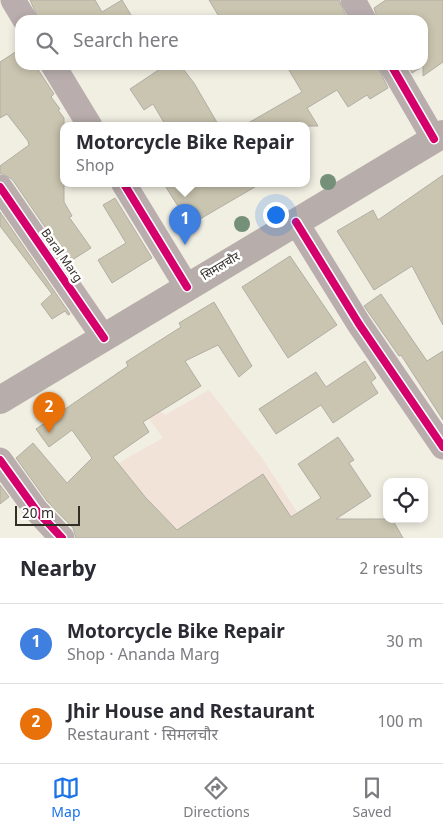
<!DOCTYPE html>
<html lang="en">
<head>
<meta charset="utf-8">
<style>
  :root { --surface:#fff; --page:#f2f2f3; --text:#2b2b33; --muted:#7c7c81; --line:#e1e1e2; --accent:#1a73e8 }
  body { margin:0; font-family:Georgia,"Noto Sans Devanagari",serif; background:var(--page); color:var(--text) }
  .controls { position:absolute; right:15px; bottom:15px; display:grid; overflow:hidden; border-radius:10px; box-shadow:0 2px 8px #0003 }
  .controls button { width:45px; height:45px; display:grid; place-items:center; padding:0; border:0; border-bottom:1px solid var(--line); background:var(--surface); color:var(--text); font:25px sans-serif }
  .scale { position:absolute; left:15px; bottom:12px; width:65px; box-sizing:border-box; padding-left:5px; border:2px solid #312e26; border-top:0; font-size:14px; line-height:18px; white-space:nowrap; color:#312e26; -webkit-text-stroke:4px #fff; paint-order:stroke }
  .you { position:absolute; left:275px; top:214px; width:18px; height:18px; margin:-12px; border:4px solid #fff; border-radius:50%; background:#1a73e8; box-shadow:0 0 0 8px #1a73e833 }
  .badge { display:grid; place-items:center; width:32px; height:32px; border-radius:50%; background:var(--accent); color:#fff; font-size:16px; font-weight:700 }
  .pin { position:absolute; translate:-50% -41px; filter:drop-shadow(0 1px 2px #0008) }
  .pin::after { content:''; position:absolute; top:26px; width:18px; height:15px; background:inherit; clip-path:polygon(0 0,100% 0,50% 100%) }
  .popup { position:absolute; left:60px; top:122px; width:250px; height:65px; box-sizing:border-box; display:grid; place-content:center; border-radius:10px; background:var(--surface); filter:drop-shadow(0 1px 4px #0005); font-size:16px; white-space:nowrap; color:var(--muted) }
  .popup b { font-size:19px; color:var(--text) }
  .popup::after { content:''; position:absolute; left:50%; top:100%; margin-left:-10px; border:10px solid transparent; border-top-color:var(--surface) }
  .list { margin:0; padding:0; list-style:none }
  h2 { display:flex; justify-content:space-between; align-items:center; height:65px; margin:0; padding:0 20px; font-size:21px }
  h2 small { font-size:16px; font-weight:400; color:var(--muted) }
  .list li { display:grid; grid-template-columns:32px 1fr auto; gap:15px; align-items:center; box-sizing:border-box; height:80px; padding:0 20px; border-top:1px solid var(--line) }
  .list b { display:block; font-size:19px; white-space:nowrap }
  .list p { margin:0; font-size:16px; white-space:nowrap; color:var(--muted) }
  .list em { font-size:16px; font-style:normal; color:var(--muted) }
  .icon { flex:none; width:28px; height:28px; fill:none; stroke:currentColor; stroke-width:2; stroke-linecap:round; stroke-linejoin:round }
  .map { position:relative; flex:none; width:443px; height:538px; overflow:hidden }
  .search { position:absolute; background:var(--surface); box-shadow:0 2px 8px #0003; left:15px; right:15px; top:15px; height:55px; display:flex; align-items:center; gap:12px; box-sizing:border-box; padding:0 18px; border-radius:15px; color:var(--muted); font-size:19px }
  .sheet { height:225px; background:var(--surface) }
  nav { display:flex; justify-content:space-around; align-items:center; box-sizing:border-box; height:70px; border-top:1px solid var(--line); background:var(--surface); font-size:14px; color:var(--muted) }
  nav a { display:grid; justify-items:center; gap:2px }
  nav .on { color:var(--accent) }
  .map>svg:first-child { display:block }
</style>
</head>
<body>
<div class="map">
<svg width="443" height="538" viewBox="0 0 443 538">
  <rect width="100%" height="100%" fill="#f1eee2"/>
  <path fill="#f1e3d7" d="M125,369L150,404L165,415L209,390L262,458L314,538H151L102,472L163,438L115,373Z"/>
  <g fill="#cac5b0" stroke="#b1aea6">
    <path d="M30,0H95L102,12L122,0L134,20H39Z"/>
    <path d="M209,0H339L348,20H221Z"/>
    <path d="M386,0H443V62L423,76V66L412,73L408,65H423V20H378L374,8Z"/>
    <path d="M20,49V65H35L54,94L51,97L60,109L58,110L64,118V202L72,216L69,217L91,248L69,262L12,179L0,173V166L29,145L28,141L7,114L0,118V62Z"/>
    <path d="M166,65H180L194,83L219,126H166L153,104L144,110L130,89Z"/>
    <path d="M286,65H377L388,88L370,99L367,95L348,107L337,90L307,108L318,126H243L302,92Z"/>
    <path d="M443,175V325L412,266L374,290L337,231L373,210L378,220Z"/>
    <path d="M164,184H260L200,219L191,205L181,211Z"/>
    <path d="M115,198L152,258L112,283L98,260L126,243L103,205Z"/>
    <path d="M0,212L70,314L68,315L65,311L52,319L41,304L52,294L0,226Z"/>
    <path d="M290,256L337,325L288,358L242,287Z"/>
    <path d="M381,294L427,361L443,351V420L401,355L399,356L364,306Z"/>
    <path d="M214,302L252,366L239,377L218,345L185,361L201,386L143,422L149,432L113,457L146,498L177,530L263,474L291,517L321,498L298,464L338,437L354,460L349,463L371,496L336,519H392L403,538H76L73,528L47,501L16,458L33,443L67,483L92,458L72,430L49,447L36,429L128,366L126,362L181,327L179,323Z"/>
    <path d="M365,361L376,378L371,382L378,393L333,423L321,405L276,434L259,409L316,372L326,387Z"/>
    <path d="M0,485L9,497L0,504Z"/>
  </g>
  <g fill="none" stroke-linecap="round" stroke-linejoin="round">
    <g stroke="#b9aead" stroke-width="25">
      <path d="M13,0L25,20"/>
      <path d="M353,0L364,20"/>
      <path d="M53,65L90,126"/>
      <path d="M391,65L434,139"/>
      <path d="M124,184L187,287"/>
      <path d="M0,187L104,338"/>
      <path d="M296,222L359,324L443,447"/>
      <path d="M0,460L36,510L62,538"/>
    </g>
    <path stroke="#b7adab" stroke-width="28" d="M0,400L443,134"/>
    <defs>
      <g id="cycleway">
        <path d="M391,65L434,139"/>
        <path d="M124,184L187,287"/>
        <path d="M0,187L104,338"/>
        <path d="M296,222L359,324L443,447"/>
        <path d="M0,460L36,510L62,538"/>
      </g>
    </defs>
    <use href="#cycleway" stroke="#fff" stroke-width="11"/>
    <use href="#cycleway" stroke="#d6006c" stroke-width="8"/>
  </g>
  <g fill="#749078">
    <circle cx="328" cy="182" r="8"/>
    <circle cx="242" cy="224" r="8"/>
  </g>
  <g text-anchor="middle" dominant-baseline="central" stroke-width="5" stroke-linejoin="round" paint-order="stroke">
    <g font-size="12" fill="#312e26" stroke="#fff">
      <text transform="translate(61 256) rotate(55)">Baral Marg</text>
      <text transform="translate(221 267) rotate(-31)">सिमलचौर</text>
    </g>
  </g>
</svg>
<div class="controls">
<button><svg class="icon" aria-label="locate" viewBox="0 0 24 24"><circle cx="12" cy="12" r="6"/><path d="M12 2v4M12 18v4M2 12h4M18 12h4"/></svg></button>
</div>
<div class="scale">20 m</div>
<div class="you"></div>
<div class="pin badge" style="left:185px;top:245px;background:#3f7fe0">1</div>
<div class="popup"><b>Motorcycle Bike Repair</b>Shop</div>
<div class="pin badge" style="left:49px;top:433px;background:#e8710a">2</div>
<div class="search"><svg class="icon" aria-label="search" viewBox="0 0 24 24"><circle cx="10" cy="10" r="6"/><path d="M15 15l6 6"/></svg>Search here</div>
</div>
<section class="sheet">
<h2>Nearby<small>2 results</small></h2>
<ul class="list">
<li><span class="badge" style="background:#3f7fe0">1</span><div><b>Motorcycle Bike Repair</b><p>Shop · Ananda Marg</p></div><em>30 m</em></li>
<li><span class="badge" style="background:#e8710a">2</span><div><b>Jhir House and Restaurant</b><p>Restaurant · सिमलचौर</p></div><em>100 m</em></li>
</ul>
</section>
<nav>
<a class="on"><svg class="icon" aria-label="map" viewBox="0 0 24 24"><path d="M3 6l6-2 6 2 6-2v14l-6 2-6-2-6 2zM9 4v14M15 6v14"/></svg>Map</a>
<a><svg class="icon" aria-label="directions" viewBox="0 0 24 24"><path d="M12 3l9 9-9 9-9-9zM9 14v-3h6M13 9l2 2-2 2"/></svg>Directions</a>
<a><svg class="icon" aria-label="saved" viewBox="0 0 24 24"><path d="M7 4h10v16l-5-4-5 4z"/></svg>Saved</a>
</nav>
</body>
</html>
